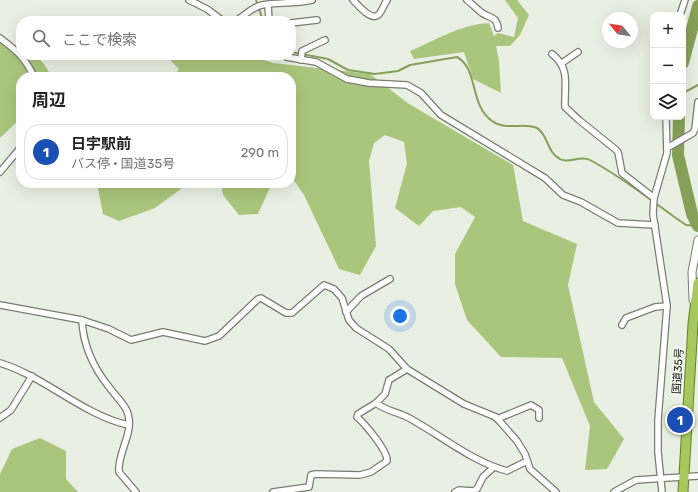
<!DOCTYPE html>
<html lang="ja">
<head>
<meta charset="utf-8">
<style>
  :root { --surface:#fff; --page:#f2f2f2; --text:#222; --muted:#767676; --line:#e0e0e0; --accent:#0f766e }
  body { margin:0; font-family:Rubik,"Noto Sans JP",sans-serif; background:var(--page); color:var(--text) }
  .controls { position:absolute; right:12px; top:12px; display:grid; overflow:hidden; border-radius:8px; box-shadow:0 4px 16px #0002 }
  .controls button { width:36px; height:36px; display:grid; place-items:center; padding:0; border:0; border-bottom:1px solid var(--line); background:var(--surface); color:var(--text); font:20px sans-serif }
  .compass { position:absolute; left:602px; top:12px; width:36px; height:36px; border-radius:50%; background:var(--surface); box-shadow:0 4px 16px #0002; rotate:300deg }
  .you { position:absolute; left:400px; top:316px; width:14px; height:14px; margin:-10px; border:3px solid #fff; border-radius:50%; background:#1a73e8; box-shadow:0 0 0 6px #1a73e833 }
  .badge { display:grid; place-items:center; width:26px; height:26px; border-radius:50%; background:var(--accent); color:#fff; font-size:13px; font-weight:700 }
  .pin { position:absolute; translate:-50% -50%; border:2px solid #fff; box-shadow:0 1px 4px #0006 }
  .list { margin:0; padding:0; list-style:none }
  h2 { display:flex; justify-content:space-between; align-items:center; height:52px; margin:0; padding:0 16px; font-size:17px }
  h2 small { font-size:13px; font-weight:400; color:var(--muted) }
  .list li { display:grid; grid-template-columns:26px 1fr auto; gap:12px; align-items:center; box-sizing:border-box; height:56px; margin:0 8px 8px; padding:0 8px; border:1px solid var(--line); border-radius:16px }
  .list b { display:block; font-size:15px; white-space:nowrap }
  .list p { margin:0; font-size:13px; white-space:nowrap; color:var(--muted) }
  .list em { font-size:13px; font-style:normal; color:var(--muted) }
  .icon { flex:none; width:22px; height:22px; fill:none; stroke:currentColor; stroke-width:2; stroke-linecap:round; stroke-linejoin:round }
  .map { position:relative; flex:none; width:698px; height:492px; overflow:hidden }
  .search { position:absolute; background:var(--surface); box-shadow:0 4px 16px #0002; left:16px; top:16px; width:280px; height:44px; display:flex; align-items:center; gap:10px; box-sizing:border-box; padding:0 14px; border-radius:16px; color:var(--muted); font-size:15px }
  .panel { position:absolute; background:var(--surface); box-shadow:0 4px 16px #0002; left:16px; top:72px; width:280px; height:116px; border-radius:16px }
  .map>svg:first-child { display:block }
</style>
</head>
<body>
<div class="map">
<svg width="698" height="492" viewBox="0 0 698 492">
  <rect width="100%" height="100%" fill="#eaefe3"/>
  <g fill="#aac67c">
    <path d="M505,0H517L529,15L520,35L510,46H496L499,61L501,93L473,79L464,52L414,59L410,51C437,40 458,25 489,23L494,36L498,33L514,37L518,18Z"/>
    <path d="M0,41L21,50V55C41,55 42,61 52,77H21V118L0,138Z"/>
    <path d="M165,55H249L273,63L370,74L409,104L513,165L523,221L577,244L568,285L594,402L624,439L607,469L585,470L590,426L562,358L501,357L467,320L455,284V254L475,217L461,207L433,211L419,226L395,208L407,164L404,142L385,135L374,143L369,161L376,246L360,275L339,269L304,195L291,176V77H173L179,69Z"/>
    <path d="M97,183H189L155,208L119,221L103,214Z"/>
    <path d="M221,183H272L258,214L239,215L223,195Z"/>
    <path d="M40,438L66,451V479L78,492H0V474L12,449Z"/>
  </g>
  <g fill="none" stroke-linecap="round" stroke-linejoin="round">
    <g stroke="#86a058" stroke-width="2">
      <path d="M256,0L263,21"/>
      <path d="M291,52L328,59L348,70L375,74L398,71L410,65L457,57C479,69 469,105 492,121C506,131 523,122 537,128C548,134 547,153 560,159C568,164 581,155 590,160C624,178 654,203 686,225L698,226"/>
      <path d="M683,93L698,85"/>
    </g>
    <g stroke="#86a058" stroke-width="12">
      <path d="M683,63L698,6"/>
      <path d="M679,117L678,155L692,214L698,226"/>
    </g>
    <defs>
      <g id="minor">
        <path d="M189,0L207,9L223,21"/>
        <path d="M353,0C358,5 371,21 378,15C382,12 384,4 387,0"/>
        <path d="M467,0C472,4 477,9 482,13C490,18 497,17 498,28"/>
        <path d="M268,5L269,21"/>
        <path d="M680,15L685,0"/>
        <path d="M236,21C244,16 252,7 262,5C278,2 295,4 312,0"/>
        <path d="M291,23L317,20"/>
        <path d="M0,38C17,51 25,57 34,77"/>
        <path d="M552,54C571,69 564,85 565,107L579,120L615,149L618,152L622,173L654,198"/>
        <path d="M285,55L286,57L316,62L347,79L369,83L407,85L421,93L441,115L545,178L563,195L581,202L618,223L655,225"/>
        <path d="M301,60L302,51L325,40"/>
        <path d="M562,63L578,52"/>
        <path d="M667,148L693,133L695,129L698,102"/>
        <path d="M0,172L21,147"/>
        <path d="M0,305L82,320L109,329L131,340L163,332L205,341L219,336L258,299L261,298L286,313H292L324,285L334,289L342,298L349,320L356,328L389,349L407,369L464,404L496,417L517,441L525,454L530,469L556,492"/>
        <path d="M346,312L361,296L390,279"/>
        <path d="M82,320C83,345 93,367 109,387C114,394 122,402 126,409C137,430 117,451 119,472L136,492"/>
        <path d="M622,325L626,318L655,307L667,306"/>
        <path d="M0,363C46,377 81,414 128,425"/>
        <path d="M376,403C386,411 398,412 409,418C442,436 471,461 507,471L527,461"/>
        <path d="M0,418L11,410L32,376"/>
        <path d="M497,419L531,405L539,410V418"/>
        <path d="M273,492L309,487L311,475L316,474L360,475L371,472L387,461C388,451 365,424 357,417L358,414L376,403L385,394L389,380L407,369"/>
        <path d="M455,492L459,490L473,491L477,489L483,477L494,467"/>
        <path d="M614,492L636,480L698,476"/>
        <path d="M662,492L658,452V420L667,306L653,214L654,198L667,153L666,117"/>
      </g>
      <path id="tertiary" d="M693,300L692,272L698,240"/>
      <path id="trunk" d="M683,492L693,324L698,283"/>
    </defs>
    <use href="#minor" stroke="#787d72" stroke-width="8"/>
    <use href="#tertiary" stroke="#787d72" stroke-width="9"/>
    <use href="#trunk" stroke="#668229" stroke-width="11"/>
    <use href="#minor" stroke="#fff" stroke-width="5.5"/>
    <use href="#tertiary" stroke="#fff" stroke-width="7"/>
    <use href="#trunk" stroke="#a7c85c" stroke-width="9"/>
  </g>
  <g text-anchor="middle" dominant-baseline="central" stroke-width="3" stroke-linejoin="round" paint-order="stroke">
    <g font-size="11" fill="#161814" stroke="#f7fcf0">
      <text transform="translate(678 371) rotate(-86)">国道35号</text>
    </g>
  </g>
</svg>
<div class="controls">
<button>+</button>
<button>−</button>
<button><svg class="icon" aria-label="layers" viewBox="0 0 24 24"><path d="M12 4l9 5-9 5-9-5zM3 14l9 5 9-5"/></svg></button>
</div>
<svg class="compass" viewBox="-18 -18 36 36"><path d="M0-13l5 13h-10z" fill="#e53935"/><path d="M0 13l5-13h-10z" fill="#767676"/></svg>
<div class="you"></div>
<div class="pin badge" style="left:680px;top:420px;background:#1a4fb4">1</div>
<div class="search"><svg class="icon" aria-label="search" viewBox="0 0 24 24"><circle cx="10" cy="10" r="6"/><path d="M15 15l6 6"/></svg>ここで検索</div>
<section class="panel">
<h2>周辺<small></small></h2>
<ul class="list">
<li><span class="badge" style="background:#1a4fb4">1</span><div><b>日宇駅前</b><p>バス停 · 国道35号</p></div><em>290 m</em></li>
</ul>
</section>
</div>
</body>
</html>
